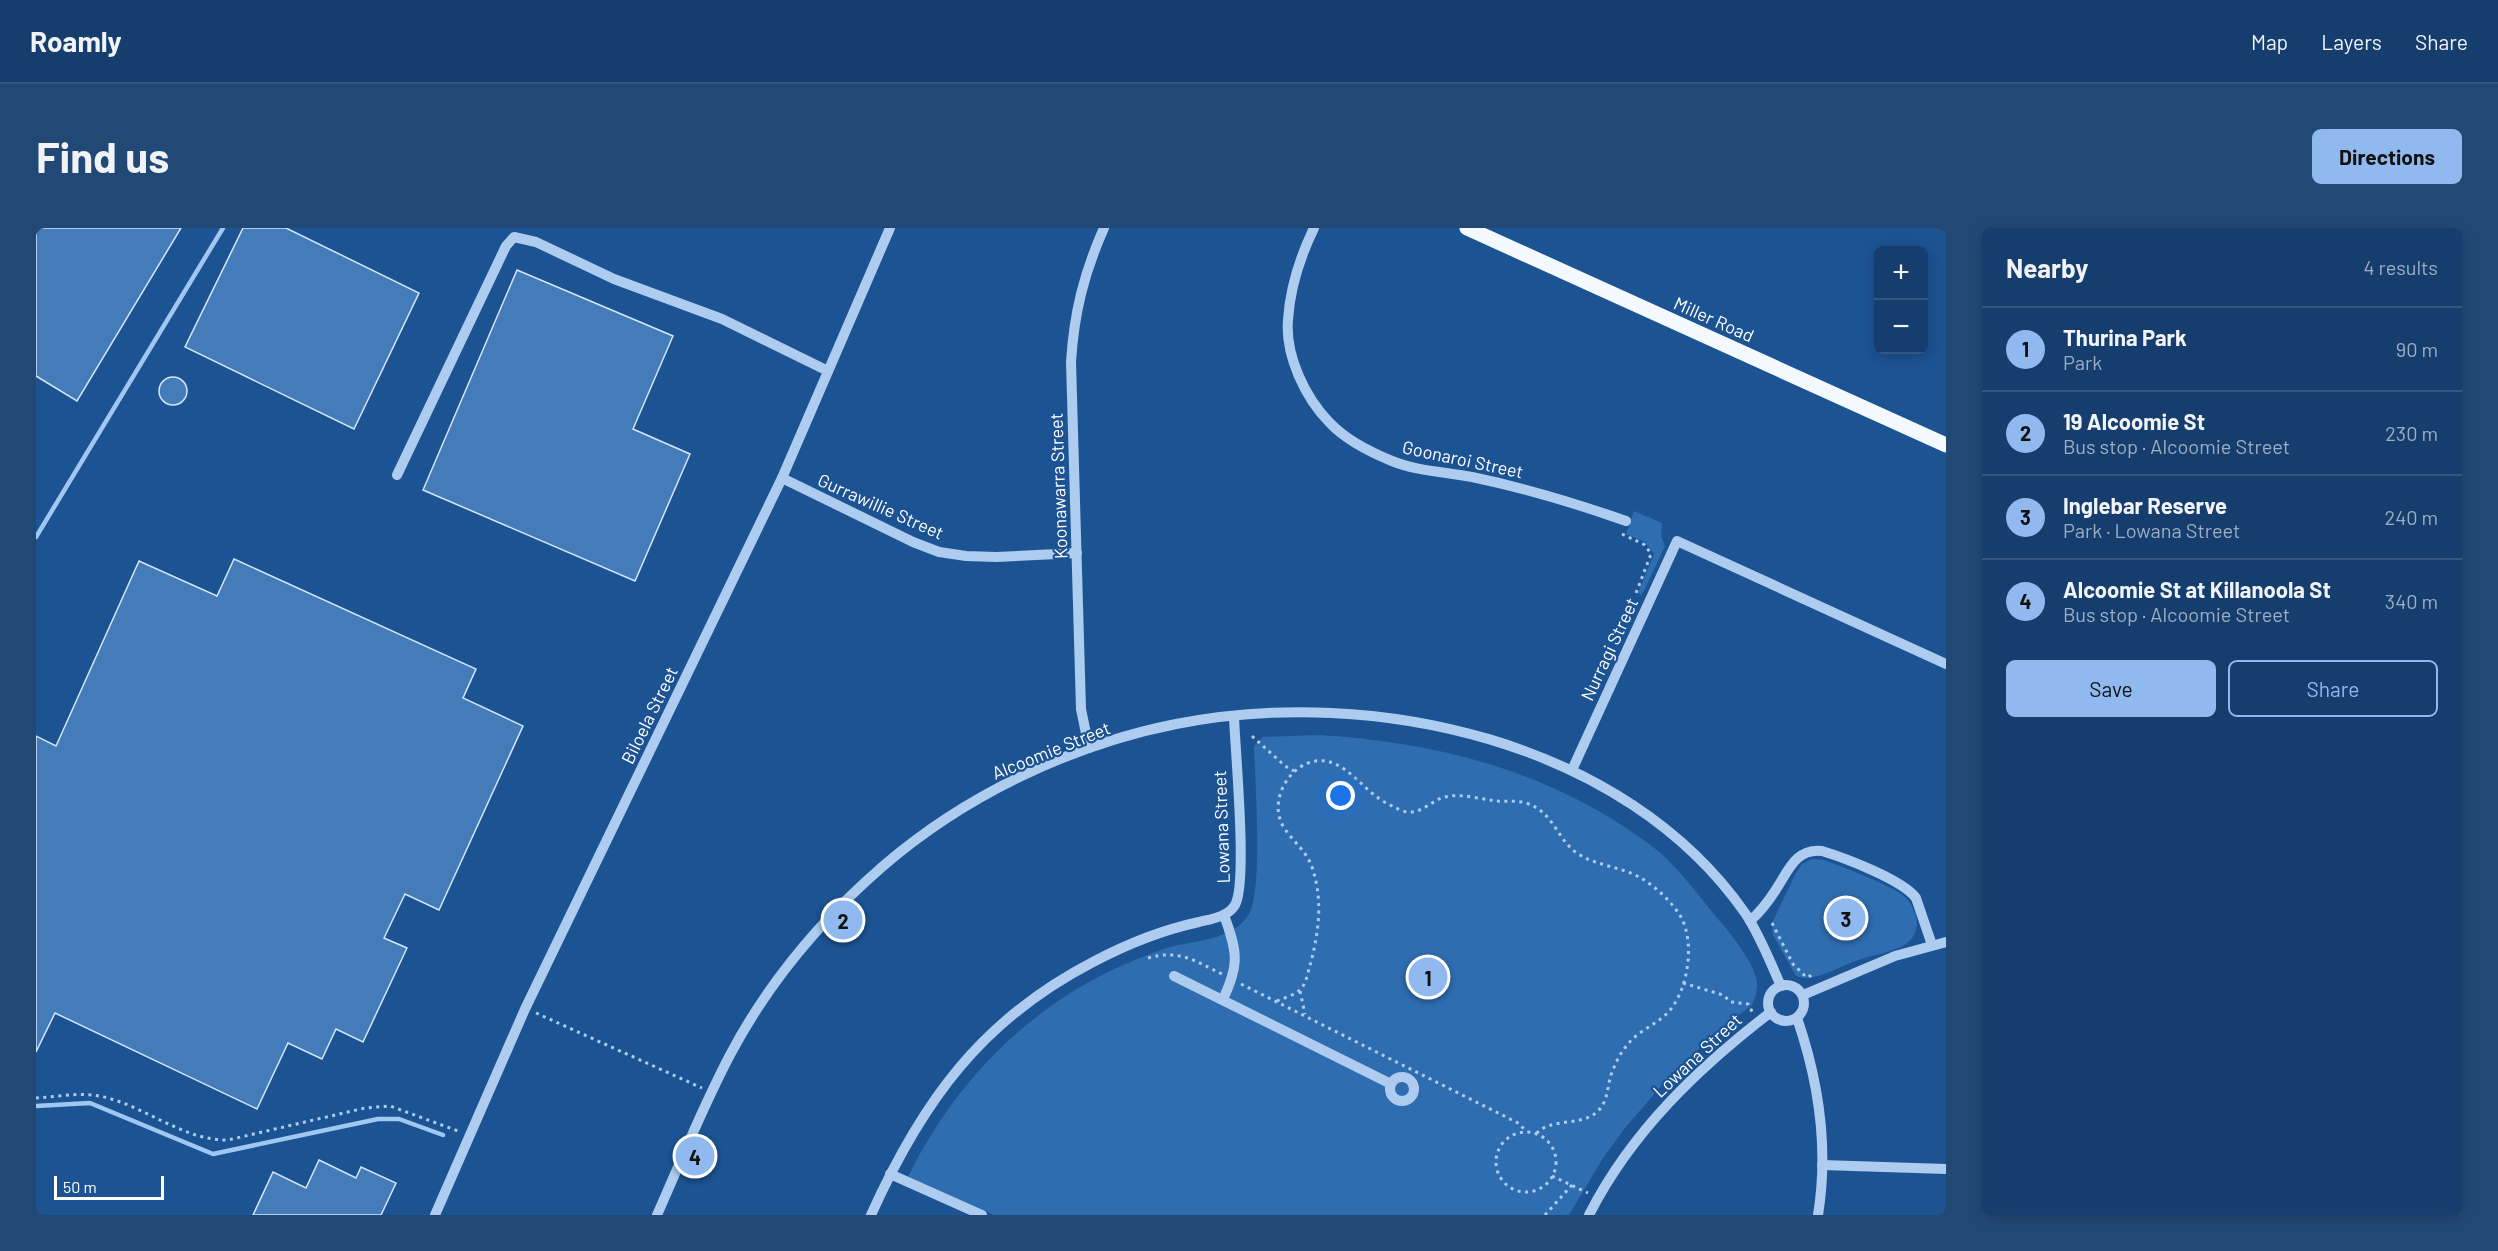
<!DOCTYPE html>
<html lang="en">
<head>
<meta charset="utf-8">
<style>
  :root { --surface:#153e6e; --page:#224976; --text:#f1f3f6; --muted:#9daec2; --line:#345781; --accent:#90b9f0 }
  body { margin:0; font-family:Barlow,sans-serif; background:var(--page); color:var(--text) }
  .controls { position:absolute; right:18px; top:18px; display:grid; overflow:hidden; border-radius:9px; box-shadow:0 3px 15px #0003 }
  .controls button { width:54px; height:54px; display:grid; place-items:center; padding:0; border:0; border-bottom:2px solid var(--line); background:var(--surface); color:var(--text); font:30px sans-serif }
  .scale { position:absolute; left:18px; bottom:15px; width:110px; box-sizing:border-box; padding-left:6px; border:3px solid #fff; border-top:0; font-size:16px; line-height:21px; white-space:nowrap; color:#fff; -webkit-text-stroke:4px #1c5393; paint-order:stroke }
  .you { position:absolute; left:1305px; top:568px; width:21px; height:21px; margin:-15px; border:4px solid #fff; border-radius:50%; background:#1a73e8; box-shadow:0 0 0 9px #1a73e833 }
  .badge { display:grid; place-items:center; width:39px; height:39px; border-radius:50%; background:var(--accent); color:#111; font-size:20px; font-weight:700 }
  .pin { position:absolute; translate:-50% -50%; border:3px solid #fff; box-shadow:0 2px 6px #0006 }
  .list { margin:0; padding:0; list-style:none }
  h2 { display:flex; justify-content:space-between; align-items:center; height:78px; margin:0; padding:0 24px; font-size:26px }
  h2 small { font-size:20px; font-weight:400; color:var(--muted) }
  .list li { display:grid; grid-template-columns:39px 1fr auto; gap:18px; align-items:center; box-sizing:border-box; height:84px; padding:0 24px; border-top:2px solid var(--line) }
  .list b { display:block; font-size:22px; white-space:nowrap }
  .list p { margin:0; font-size:20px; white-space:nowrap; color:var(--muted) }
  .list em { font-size:20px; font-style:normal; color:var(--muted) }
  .actions { display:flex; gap:12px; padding:18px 24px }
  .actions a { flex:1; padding:14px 0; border:2px solid var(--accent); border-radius:9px; text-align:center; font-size:21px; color:var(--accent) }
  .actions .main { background:var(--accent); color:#111 }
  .map { position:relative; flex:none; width:1910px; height:987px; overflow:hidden; border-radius:9px }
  header { display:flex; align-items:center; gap:36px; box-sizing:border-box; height:84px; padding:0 30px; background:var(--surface); border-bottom:2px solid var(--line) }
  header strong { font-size:28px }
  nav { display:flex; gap:33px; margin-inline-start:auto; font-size:21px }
  .intro { display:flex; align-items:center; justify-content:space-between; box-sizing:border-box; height:144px; padding:0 36px }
  h1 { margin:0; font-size:42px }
  .button { padding:15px 27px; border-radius:9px; background:var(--accent); color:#111; font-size:21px; font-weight:700 }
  main { display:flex; gap:36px; padding:0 36px }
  aside { flex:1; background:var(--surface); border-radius:9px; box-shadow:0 3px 15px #0003 }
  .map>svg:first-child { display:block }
</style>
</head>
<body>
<header>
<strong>Roamly</strong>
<nav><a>Map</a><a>Layers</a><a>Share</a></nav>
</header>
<div class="intro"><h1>Find us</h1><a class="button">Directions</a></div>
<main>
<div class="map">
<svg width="1910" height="987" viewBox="0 0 1910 987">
  <rect width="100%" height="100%" fill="#1c5393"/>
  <g fill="#2f6db1">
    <path d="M1598,283L1626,295L1625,308L1629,318L1606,367L1602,365L1618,326L1609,314L1590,306Z"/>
    <path d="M1283,507C1389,513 1498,539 1587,598C1602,608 1619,619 1631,631C1649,649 1665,670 1681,690C1693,703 1720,737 1721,755C1722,762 1719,770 1716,777L1676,808L1626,857L1589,900L1567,930L1533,987H958L872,949C916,859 985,786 1076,742C1094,734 1112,726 1131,720C1158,712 1197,713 1213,686C1227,662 1219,551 1218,518L1227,509Z"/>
    <path d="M1776,631L1788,632C1807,639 1854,657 1868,668C1876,675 1881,687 1881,697C1880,705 1876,712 1870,716C1854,726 1833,727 1817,734C1800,740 1778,755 1760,748L1737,707L1736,695L1760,645L1766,636Z"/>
  </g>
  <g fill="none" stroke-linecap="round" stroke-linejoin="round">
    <g stroke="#a0c7f1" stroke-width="4.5">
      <path d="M0,309L187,0"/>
      <path d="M0,878L54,875L177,926L342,891H363L407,907"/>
    </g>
  </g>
  <g fill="#447cb9" stroke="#d3e6fa" stroke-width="1.5">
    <path d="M0,0H145L41,173L0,148Z"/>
    <path d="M207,0H250L383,65L318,201L149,119Z"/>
    <path d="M481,42L637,108L597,201L654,226L599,353L387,262Z"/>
    <circle cx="137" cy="163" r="14"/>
    <path d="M198,331L440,441L427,470L487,498L403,682L369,666L348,710L371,720L327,814L300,801L286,831L252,815L221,881L19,785L0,824V508L20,518L103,333L181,368Z"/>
    <path d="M283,932L320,950L325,939L360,955L345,987H217L237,944L270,960Z"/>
  </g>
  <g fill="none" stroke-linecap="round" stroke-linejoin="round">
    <g stroke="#adccef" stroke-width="3" stroke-dasharray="3 4.5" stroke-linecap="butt">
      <path d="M1586,306L1609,317L1615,326L1600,365L1604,367"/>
      <path d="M1216,508L1249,538L1258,543"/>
      <path d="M1736,695L1757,736L1768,747L1773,746L1775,750"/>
      <path d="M1112,730C1143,721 1159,733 1186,746"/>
      <path d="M1647,755L1687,767L1695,774L1712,776L1717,785"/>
      <path d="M1205,756L1484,896L1490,904"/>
      <path d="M1264,763L1269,786"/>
      <path d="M1241,773C1248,770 1258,767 1264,762C1271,754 1272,743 1275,734C1283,702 1287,671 1276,639C1270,622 1256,613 1247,598C1234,575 1249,544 1272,535C1302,524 1320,554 1341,569C1346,573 1352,576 1358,579C1362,581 1368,584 1372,584C1387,585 1396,572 1409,569C1425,565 1444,571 1460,573C1470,574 1480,572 1490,575C1519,584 1521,614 1544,627C1562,638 1586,639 1605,650C1620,659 1636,674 1645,689C1659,715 1652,759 1635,781C1623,796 1604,801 1592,816C1584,825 1579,836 1575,847C1571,860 1572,874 1561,884C1544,899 1515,889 1500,906"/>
      <path d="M500,785L666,860"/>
      <path d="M0,870C18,869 38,865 56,867C103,872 144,913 192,912L329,880L354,878L422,903"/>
      <circle cx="1490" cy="934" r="30"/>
      <path d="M1516,948L1552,965"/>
      <path d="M1509,987L1536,957"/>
    </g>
    <g stroke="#adccef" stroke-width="10">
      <path d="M1278,0C1264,29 1254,60 1252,92C1249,127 1269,170 1294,195C1310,212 1334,224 1356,233C1380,243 1411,244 1436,249C1489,260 1539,275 1590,293"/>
      <path d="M361,247L470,18L478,9L500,14L578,51L686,91L792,143"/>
      <path d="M746,250L877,314L903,324L930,328L960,329L1041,325"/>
      <path d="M1053,520L1045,481L1035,134C1038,85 1048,45 1068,0"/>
      <path d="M1536,542L1641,313L1910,436"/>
      <path d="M1714,693C1724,684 1732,674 1739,663C1752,644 1759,620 1786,623C1809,630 1867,652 1880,670L1896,717"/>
      <path d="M1138,748L1355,856"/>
      <circle cx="1750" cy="775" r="18"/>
      <path d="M1767,767L1859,728L1910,714"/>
      <path d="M1187,771C1204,736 1201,723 1188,687"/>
      <path d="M1761,790C1783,854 1793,919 1782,987"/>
      <circle cx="1366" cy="861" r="12"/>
      <path d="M1786,937L1910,941"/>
      <path d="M854,946L946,987"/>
      <path d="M399,987L489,781L746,250L854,0"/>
      <path d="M621,987C645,933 667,878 694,827C732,755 785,692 846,639C928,568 1034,517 1140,496C1338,457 1589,513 1709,685C1724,707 1734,734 1745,758"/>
      <path d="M835,987C886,874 945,792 1057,734C1091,716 1126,702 1163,694C1175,691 1192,689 1199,677C1212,654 1199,522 1198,488"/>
      <path d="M1553,987C1595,904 1662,840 1735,784"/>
    </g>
    <path stroke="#f4f9ff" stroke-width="15" d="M1431,0L1910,217"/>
  </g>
  <g text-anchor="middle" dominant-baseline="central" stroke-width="4.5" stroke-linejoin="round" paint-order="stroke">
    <g font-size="18" fill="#fff" stroke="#1c5393">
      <text transform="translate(1678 91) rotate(24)">Miller Road</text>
      <text transform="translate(1427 231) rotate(12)">Goonaroi Street</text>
      <text transform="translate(1022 258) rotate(-92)">Koonawarra Street</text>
      <text transform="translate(845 278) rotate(24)">Gurrawillie Street</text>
      <text transform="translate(1573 421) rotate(-65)">Nurragi Street</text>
      <text transform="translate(613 487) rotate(-64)">Biloela Street</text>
      <text transform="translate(1015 522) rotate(-22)">Alcoomie Street</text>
      <text transform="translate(1185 599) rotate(-92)">Lowana Street</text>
      <text transform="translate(1661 827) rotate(-43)">Lowana Street</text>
    </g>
  </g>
</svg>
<div class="controls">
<button>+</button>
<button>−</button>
</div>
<div class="scale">50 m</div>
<div class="you"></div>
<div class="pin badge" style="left:1392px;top:749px">1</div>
<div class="pin badge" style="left:807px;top:692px">2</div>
<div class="pin badge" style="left:1810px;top:690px">3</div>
<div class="pin badge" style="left:659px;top:928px">4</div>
</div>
<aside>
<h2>Nearby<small>4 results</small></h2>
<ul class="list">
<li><span class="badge">1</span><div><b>Thurina Park</b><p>Park</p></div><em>90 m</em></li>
<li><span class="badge">2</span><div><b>19 Alcoomie St</b><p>Bus stop · Alcoomie Street</p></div><em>230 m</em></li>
<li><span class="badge">3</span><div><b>Inglebar Reserve</b><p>Park · Lowana Street</p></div><em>240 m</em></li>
<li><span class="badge">4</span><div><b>Alcoomie St at Killanoola St</b><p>Bus stop · Alcoomie Street</p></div><em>340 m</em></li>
</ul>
<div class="actions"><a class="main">Save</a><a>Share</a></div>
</aside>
</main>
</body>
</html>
